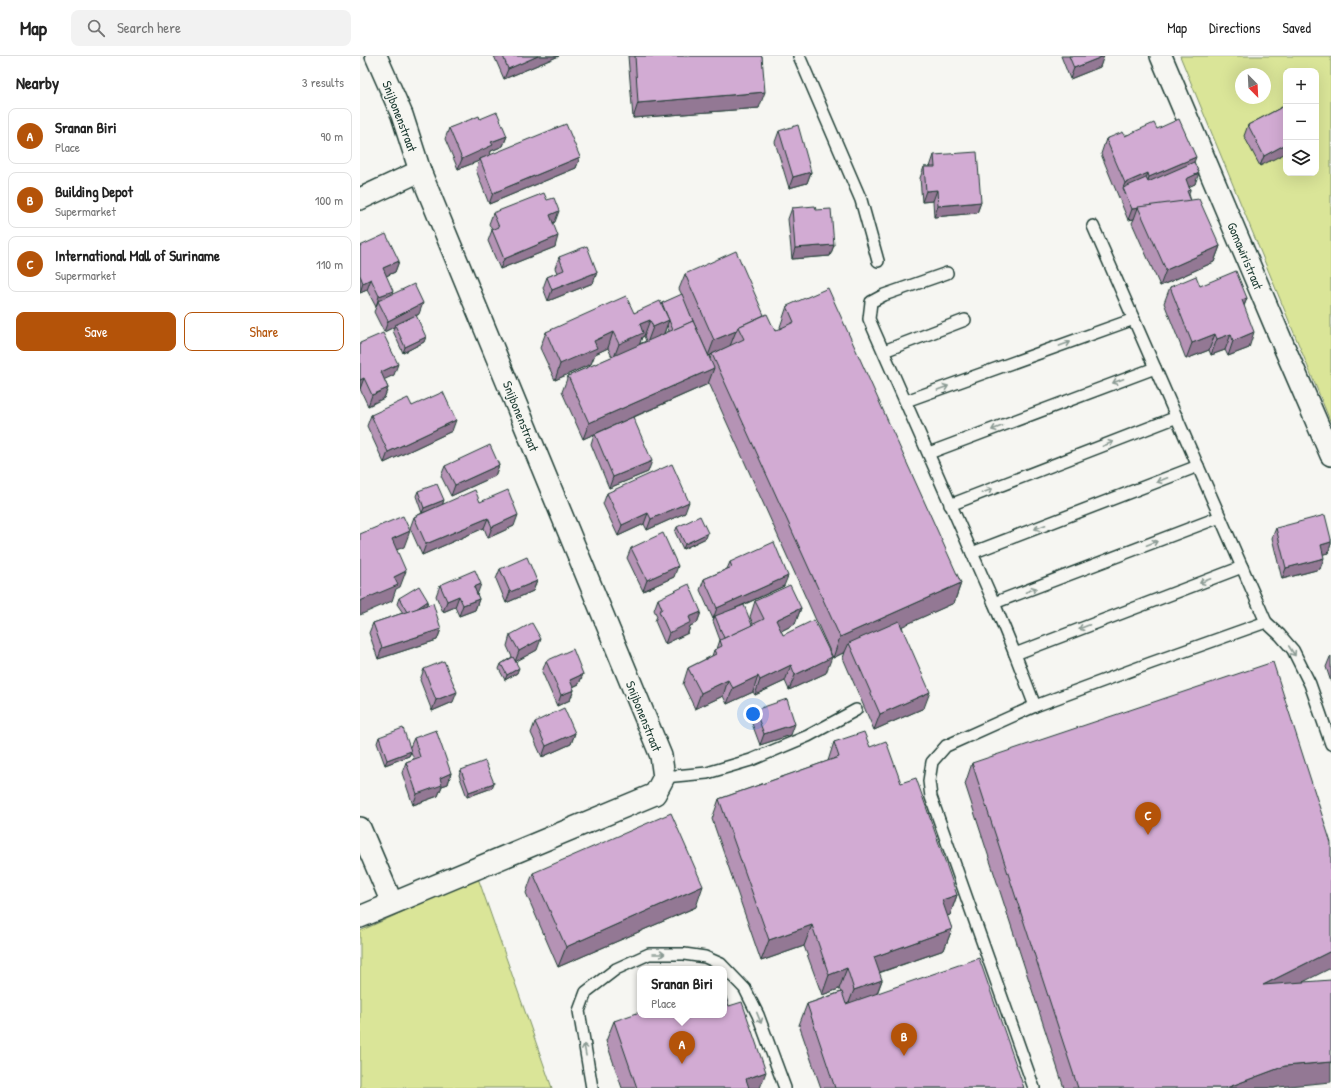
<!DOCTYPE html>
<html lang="en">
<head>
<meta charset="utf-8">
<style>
  :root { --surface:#fff; --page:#f2f2f2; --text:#222; --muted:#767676; --line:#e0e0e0; --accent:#b45309 }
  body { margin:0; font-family:"Patrick Hand",sans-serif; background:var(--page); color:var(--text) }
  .controls { position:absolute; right:12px; top:12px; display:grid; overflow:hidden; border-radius:8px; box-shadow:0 4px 16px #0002 }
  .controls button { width:36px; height:36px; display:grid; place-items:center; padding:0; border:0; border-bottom:1px solid var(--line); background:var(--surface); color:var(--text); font:20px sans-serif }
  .compass { position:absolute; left:875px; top:12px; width:36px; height:36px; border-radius:50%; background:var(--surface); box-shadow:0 4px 16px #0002; rotate:156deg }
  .you { position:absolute; left:393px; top:658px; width:14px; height:14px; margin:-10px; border:3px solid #fff; border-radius:50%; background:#1a73e8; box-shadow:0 0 0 6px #1a73e833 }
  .badge { display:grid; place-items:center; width:26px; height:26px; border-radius:50%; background:var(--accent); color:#fff; font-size:13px; font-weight:700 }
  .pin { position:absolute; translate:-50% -33px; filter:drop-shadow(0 1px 2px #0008) }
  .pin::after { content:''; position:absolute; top:21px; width:14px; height:12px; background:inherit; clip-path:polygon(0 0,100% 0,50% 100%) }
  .popup { position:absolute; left:277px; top:910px; width:90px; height:52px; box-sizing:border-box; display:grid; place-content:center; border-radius:8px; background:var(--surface); filter:drop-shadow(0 1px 3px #0005); font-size:13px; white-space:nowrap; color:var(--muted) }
  .popup b { font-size:15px; color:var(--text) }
  .popup::after { content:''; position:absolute; left:50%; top:100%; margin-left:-8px; border:8px solid transparent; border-top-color:var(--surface) }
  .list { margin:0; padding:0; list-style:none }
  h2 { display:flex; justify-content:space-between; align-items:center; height:52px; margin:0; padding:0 16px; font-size:17px }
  h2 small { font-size:13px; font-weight:400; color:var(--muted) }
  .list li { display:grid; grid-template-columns:26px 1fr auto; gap:12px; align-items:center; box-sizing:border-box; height:56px; margin:0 8px 8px; padding:0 8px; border:1px solid var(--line); border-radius:8px }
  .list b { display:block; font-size:15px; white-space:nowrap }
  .list p { margin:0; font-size:13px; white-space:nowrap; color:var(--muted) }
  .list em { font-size:13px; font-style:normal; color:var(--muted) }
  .actions { display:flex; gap:8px; padding:12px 16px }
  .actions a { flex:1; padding:9px 0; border:1px solid var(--accent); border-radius:8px; text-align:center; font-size:14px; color:var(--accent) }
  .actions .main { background:var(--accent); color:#fff }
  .icon { flex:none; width:22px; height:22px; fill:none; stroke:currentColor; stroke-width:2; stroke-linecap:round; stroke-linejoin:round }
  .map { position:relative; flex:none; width:971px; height:1032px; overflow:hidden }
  header { display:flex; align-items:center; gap:24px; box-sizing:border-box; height:56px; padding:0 20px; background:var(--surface); border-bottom:1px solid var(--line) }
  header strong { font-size:19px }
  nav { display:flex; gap:22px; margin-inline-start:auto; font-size:14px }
  .search { width:280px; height:36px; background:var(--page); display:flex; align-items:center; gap:10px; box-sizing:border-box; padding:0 14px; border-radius:8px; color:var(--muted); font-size:15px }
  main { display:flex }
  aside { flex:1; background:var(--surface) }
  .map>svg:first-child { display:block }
</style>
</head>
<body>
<header>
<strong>Map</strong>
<div class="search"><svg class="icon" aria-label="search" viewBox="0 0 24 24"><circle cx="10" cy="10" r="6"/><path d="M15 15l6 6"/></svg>Search here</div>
<nav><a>Map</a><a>Directions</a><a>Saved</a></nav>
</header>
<main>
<aside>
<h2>Nearby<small>3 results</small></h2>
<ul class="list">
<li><span class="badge">A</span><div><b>Sranan Biri</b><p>Place</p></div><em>90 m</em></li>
<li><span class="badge">B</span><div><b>Building Depot</b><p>Supermarket</p></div><em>100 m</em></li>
<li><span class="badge">C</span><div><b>International Mall of Suriname</b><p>Supermarket</p></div><em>110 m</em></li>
</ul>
<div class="actions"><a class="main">Save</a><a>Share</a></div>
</aside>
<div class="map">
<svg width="971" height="1032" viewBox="0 0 971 1032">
  <rect width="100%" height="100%" fill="#f6f6f2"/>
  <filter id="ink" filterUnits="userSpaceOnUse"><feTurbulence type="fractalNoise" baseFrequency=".025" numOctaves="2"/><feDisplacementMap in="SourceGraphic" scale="8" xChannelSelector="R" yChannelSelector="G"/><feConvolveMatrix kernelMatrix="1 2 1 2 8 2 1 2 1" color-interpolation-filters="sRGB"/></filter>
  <g filter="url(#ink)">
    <g fill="#dae598" stroke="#7c9166" fill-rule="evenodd">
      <path d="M820,0H971V367ZM926,15H956V117H926ZM881,18H905V42H881Z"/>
      <path d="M118,822L192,1032H0V875Z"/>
    </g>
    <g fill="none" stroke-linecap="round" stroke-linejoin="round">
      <defs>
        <g id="lane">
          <path d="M439,0L501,144L518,205"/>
          <path d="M733,170L906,566L920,579L933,594L950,628L971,688"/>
          <path d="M587,217L524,239L511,246L509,263L634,547L655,598L675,650"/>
          <path d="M524,295L605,264"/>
          <path d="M546,345L774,263"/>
          <path d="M569,397L795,312"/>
          <path d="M590,449L817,361"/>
          <path d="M612,497L838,410"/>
          <path d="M634,547L860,461"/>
          <path d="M655,598L882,511"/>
          <path d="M304,721L347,717L391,704L448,680L496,654"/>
          <path d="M232,1032L219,955L226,936L256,913L289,898H324L345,901L361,908L385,933L398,959L425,1032"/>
          <path d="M674,1032L571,741L569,725L572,706L586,690L675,650L791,607L906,566"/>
        </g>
        <g id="street">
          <path id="s1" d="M801,0L925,293L971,399"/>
          <path d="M0,143L60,115"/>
          <path d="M0,772L32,847"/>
          <path d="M0,861L295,738L304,721L301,700L60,115L42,59L16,0"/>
        </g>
      </defs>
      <use href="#lane" stroke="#1f3d34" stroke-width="14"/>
      <use href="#street" stroke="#1f3d34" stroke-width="24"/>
      <use href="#lane" stroke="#f6f6f2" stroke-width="11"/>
      <use href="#street" stroke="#f6f6f2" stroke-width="21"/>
    </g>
    <g fill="#b593b5" stroke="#1f3d34" fill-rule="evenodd">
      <path d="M134,0H199L144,23Z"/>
      <path d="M268,0H402L399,52L273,62Z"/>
      <path d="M701,0H743L740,11L710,23Z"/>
      <path d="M926,49L900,110L884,80L888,69Z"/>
      <path d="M120,63L147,80L143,90L131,95L130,99L220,101L216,112L129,148L116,114L119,105L98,113L85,83L89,72Z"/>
      <path d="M797,73L834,106L835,128L829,130L830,134L829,138L831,145L860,190L854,206L800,230L772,167L774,163L768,164L741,98L746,83Z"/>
      <path d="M419,75L451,116L447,127L429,132L415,86Z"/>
      <path d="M574,99L621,146L617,157L574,161L573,145L562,146L560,122L564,111H570Z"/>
      <path d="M432,152L456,154L474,189L470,200L432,203L428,163Z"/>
      <path d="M133,157L195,166L193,167L195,191L140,213L128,185L132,174L129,168Z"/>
      <path d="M0,190L39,205L35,216L26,220L31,239L59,258L56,260L64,286L43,297L33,275L34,271L24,276L14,256L16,251L7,234L0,237Z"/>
      <path d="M199,201L237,216L233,227L188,245L183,232L187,221L197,217L195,212Z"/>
      <path d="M325,218L404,259L415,275L421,273L420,271L427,250L601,527L594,547L542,570L564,652L514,674L483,602L485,596L473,602L349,327L348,328L263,366L288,416L249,432L231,388L234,378L223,383L202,336L208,320L252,301L248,292L235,298L231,308L195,324L180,292L186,276L274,257L302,248V247L322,239L319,233ZM329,256L348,300L351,299L350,303L333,265ZM307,269L309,275L304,278ZM284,280L286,285L279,288L282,281Z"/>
      <path d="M840,230L887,242L884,250L889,292L868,300L865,294L851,299L849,294L826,303L804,247L810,231Z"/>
      <path d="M0,287L34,319L24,323L28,332L24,342L8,350L0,333Z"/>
      <path d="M52,350L92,375L24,407L7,370L11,359Z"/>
      <path d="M139,409L135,420L91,440L81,420L85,410Z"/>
      <path d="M58,435L82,448L120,446L154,470L128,482L124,472L62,499L50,472L54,461L62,457L56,440Z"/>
      <path d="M247,437L325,457L287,474L284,468L258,480L243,448Z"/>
      <path d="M317,471L346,482L323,493L315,476Z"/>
      <path d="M916,472L971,483V488L968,497L963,498L960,513L922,523L912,482Z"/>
      <path d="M271,492L314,521L283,535L267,502Z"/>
      <path d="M370,506L424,530L379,551L392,569L393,568L390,561L395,545L441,552L435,568L421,575L423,579L466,617L429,634L425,625L395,639L393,636L367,648L363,640L335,653L323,628L328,612L352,600L354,594L357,593L360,584L353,565L354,562L353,563L340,534L344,523L367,513Z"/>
      <path d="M140,513L177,525L173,535L146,547L136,523Z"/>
      <path d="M80,529L117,539L119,543L115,554L99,560L95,551L83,556L76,540Z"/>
      <path d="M39,542L68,545L66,549L81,573L77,584L18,603L9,577L13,567L43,557L37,548Z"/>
      <path d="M298,543L341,556L337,567L330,570L328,577L305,588L295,565L297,560L294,554Z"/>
      <path d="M150,579L177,594L156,605L157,617L145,624L139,613L141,608L152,601L147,590Z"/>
      <path d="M971,600V626L966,611L970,601Z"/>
      <path d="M186,605L223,618L219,628L213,631L214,634L210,644L197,650L182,616Z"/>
      <path d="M64,613L93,646L72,655L60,624Z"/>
      <path d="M395,654L431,679L400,689L391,665Z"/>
      <path d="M175,666L215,677L211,688L182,701L171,677Z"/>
      <path d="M19,681L50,691L54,682L91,717L88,728L82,730L78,740L53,749L42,717L46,706L54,703L51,696L49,700L25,709L17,687Z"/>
      <path d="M474,686L510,691L541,727L597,839L590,859L587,860L592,873L584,894L519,917L522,924L517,938L664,1032H461L439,969L447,948L481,936L479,933L462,939L444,890L401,905L352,763L359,743L468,705Z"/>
      <path d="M612,707L943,926L918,1031L914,1032H704L605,728Z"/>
      <path d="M101,714L132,732L107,741L99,719Z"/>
      <path d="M173,817L336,851L198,911L166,837Z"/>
      <path d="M369,950L400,1032H262L246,985L254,965Z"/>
    </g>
    <g fill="#937894" stroke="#1f3d34">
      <path d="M178,0H199L144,23L148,13Z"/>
      <path d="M744,0L740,11L710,23L714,12Z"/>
      <path d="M405,36L399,52L273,62L278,47Z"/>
      <path d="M147,80L143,90L131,95L129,100L120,103L119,105L98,113L102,103L131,86Z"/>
      <path d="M926,88V97L900,110L904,100Z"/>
      <path d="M220,101L216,112L129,148L133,137Z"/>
      <path d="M836,101L830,117L784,137L789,121Z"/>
      <path d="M451,116L447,127L429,132L433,121Z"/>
      <path d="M788,117L782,133L763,132L765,127Z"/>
      <path d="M839,117L835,128L822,134L826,123Z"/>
      <path d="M577,134L573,145L562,146L566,135Z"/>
      <path d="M621,146L617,157L574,161L578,150Z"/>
      <path d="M778,152L774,163L768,164L772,153Z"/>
      <path d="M199,155L195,166L186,170L190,159Z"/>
      <path d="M198,180L195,191L140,213L144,203Z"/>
      <path d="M474,189L470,200L432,203L435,192Z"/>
      <path d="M860,190L854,206L800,230L806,214Z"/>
      <path d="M39,205L35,216L19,223L23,212Z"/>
      <path d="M237,216L233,227L188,245L192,234Z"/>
      <path d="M11,223L7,234L0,237L3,227Z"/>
      <path d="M33,235L29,245H18L16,251L19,240Z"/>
      <path d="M887,242L881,258L882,244Z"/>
      <path d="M63,247L59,258L35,270V269L34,271L24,276L28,265Z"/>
      <path d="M290,264L284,280L282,281L278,293L253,304L259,288L280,268Z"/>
      <path d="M309,264L303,280L287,287L293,271Z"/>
      <path d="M376,275L370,290L352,298L351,299L348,300L354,284Z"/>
      <path d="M253,276L248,292L235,298L231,308L195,324L200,308L234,285Z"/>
      <path d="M894,276L889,292L868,300L873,285Z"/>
      <path d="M855,278L849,294L826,303L832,287Z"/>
      <path d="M871,278L865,294L851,299L857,283Z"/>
      <path d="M66,281L64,286L43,297L45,291Z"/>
      <path d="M38,308L34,319L17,327L21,316Z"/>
      <path d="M354,312L348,328L223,383L229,367Z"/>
      <path d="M4,322L0,333V324Z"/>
      <path d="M28,332L24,342L8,350L12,339Z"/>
      <path d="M96,364L92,375L24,407L28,396Z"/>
      <path d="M292,405L288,416L249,432L253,421Z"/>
      <path d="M139,409L135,420L91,440L95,429Z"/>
      <path d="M84,444L82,450L62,457L64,452Z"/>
      <path d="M329,446L325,457L287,474L291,463Z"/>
      <path d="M288,457L284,468L258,480L262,469Z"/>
      <path d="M158,459L154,470L128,482L132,471Z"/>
      <path d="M128,462L124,472L62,499L66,488Z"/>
      <path d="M50,475L44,491L26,498L32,483Z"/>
      <path d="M348,477L346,482L323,493L325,488Z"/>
      <path d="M971,486V488L968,497L957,500L961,489Z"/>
      <path d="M964,502L960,513L922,523L926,512Z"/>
      <path d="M318,510L314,521L283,535L287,524Z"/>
      <path d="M46,515L40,531L36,533L32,545L0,559V545L34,521Z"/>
      <path d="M428,520L424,530L356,561L355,560L354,562L353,563L357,552Z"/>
      <path d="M177,525L173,535L146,547L150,536Z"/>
      <path d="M601,527L594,547L492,593L489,587L485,596L473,602L480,581Z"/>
      <path d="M121,528L117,539L114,531Z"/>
      <path d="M99,540L95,551L83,556L87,545Z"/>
      <path d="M119,543L115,554L99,560L103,549Z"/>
      <path d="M68,545L66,551L48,557Z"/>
      <path d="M441,552L435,568L411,580L416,564Z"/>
      <path d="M341,556L337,567L330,570L328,577L305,588L309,577L329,561Z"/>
      <path d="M81,573L77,584L18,603L22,592Z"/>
      <path d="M181,583L177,594L155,606L159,595Z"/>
      <path d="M472,601L466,617L429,634L435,619Z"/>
      <path d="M431,609L425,625L395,639L400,624Z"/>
      <path d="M159,612L157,617L145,624L147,619Z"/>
      <path d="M223,618L219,628L206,634L210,624Z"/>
      <path d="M398,620L393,636L367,648L373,632Z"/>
      <path d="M368,624L363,640L335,653L341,637Z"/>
      <path d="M214,634L210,644L197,650L201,639Z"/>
      <path d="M97,636L93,646L72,655L76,644Z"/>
      <path d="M570,636L564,652L514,674L520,658Z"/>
      <path d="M435,668L431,679L400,689L404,678Z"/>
      <path d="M215,677L211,688L182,701L186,690Z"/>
      <path d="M51,695L49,700L25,709L27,704Z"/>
      <path d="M91,717L88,728L82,730L78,740L53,749L57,738L80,722Z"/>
      <path d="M134,727L132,732L107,741L109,736Z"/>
      <path d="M343,830L336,851L198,911L206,891Z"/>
      <path d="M597,839L590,859L574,865L582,844Z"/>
      <path d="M452,869L444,890L401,905L409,884Z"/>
      <path d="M592,873L584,894L506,921L514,901Z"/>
      <path d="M971,895V912L895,950L903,929Z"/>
      <path d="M487,912L479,933L462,939L469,919Z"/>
      <path d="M522,924L514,945L486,954L494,934Z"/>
      <path d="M971,1006V1026L918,1031L914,1032H866L925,1010Z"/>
      <path d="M406,1016L400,1032H383L386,1023Z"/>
    </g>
    <g fill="#d2abd3" stroke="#1f3d34">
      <path d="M143,0H178L148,13Z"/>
      <path d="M275,0H402L405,36L278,47Z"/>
      <path d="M709,0H744L714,12Z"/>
      <path d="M926,49V88L904,100L888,69Z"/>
      <path d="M137,56L147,80L131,86L133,89L102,103L89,72L119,60L120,63Z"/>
      <path d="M819,63L836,101L789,121L788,117L765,127L746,83L763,76L765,80L794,67L797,73Z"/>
      <path d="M206,68L220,101L133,137L120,103Z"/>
      <path d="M438,69L451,116L433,121L419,75Z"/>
      <path d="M617,96L621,146L578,150L577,134L566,135L564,111H575L574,99Z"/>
      <path d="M834,106L839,117L826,123L830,134L827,135L831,145L772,153L763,132L786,122L788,126Z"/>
      <path d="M184,137L187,144L194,142L199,155L190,159L198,180L144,203L132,174L139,171L133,157Z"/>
      <path d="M839,143L860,190L806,214L778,151Z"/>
      <path d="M455,150L456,154L471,153L474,189L435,192L432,152Z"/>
      <path d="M26,178L39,205L23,212L33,235L19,240L11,223L3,227L0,219V190Z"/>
      <path d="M227,190L237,216L192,234L187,221L204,214L199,201Z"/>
      <path d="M376,195L404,259L378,271L376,275L354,284L325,218Z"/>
      <path d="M876,215L887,242L882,244L894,276L873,285L871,278L857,283L855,278L832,287L810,231L836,220L840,230Z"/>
      <path d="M54,228L63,247L28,265L18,245Z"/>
      <path d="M468,232L601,527L480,581L352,298L384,283L378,271L407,258L415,275L434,266L427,250Z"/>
      <path d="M322,238L333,265L313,274L302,247Z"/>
      <path d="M266,240L274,257L300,245L309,264L293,271L290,264L280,268L283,277L259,288L253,276L234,285L237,292L200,308L186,276Z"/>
      <path d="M56,259L66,281L45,291L35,269Z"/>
      <path d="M333,265L354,312L229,367L208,320Z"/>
      <path d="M23,277L38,308L21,316L28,332L12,339L4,322L0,324V287Z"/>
      <path d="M83,336L96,364L28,396L11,359L48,342L52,350Z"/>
      <path d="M273,361L292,405L253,421L235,378Z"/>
      <path d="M130,389L139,409L95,429L85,410Z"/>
      <path d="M312,408L329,446L291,463L288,457L262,469L247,437Z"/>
      <path d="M77,428L84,444L64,452L58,435Z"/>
      <path d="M115,434L120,446L148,434L158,459L132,471L128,462L66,488L54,461Z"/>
      <path d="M965,459L971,483V486L961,489L964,502L926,512L916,472Z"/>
      <path d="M43,460L50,475L32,483L46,515L34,521L38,529L0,545V478Z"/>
      <path d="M340,460L348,477L325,488L317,471Z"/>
      <path d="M303,477L318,510L287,524L271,492Z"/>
      <path d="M414,486L428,520L357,552L344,523L372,511L370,506Z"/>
      <path d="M167,501L177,525L150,536L140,513Z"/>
      <path d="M115,514L121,528L114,531L119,543L103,549L99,540L87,545L80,529Z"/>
      <path d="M329,528L341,556L329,561L331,566L309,577L299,555L302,553L298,543Z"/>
      <path d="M430,529L441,552L416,564L423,579L454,564L472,601L435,619L431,609L400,624L398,620L373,632L368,624L341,637L328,612L356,598L354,594L362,590L360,584L404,563L395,545Z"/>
      <path d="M59,530L68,545L56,553L47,556L39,542Z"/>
      <path d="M73,547L81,573L22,592L13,567Z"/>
      <path d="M384,549L392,569L364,582L355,560Z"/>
      <path d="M539,565L570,636L520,658L489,587Z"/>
      <path d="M172,567L181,583L159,595L150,579Z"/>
      <path d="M213,593L223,618L210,624L214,634L201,639L186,605Z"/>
      <path d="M153,601L159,612L147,619L141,608Z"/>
      <path d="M84,605L97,636L76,644L64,613Z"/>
      <path d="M913,606L971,787V895L903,929L971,924V1006L925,1010L866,1032H718L612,707Z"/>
      <path d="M427,643L435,668L404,678L395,654Z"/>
      <path d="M204,652L215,677L186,690L175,666Z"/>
      <path d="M43,672L51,695L27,704L19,681Z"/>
      <path d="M76,674L91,717L80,722L82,729L57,738L46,706L60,701L54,682Z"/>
      <path d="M504,676L510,691L526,685L541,727L556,722L597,839L582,844L592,873L514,901L522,924L494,934L487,912L469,919L452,869L409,884L359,743L479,701L474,686Z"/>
      <path d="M125,705L134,727L109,736L101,714Z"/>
      <path d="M311,757L343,830L206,891L173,817Z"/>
      <path d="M619,902L664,1032H475L447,948L482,936L486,948Z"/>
      <path d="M364,935L369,950L382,946L406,1016L386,1023L389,1032H277L254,965L280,956V959H364Z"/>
    </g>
    <defs><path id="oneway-shaft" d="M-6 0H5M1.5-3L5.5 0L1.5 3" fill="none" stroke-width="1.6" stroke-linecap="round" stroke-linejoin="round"/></defs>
    <g stroke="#8a9a93">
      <use href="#oneway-shaft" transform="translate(705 288) rotate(-20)"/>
      <use href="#oneway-shaft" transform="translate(758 325) rotate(159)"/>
      <use href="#oneway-shaft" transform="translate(583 332) rotate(-20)"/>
      <use href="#oneway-shaft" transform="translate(637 372) rotate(159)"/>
      <use href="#oneway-shaft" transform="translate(748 388) rotate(-21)"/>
      <use href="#oneway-shaft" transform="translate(802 424) rotate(159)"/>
      <use href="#oneway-shaft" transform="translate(627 435) rotate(-21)"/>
      <use href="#oneway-shaft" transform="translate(680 471) rotate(159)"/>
      <use href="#oneway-shaft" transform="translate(792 487) rotate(-21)"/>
      <use href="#oneway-shaft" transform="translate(845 525) rotate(159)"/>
      <use href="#oneway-shaft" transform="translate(671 534) rotate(-21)"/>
      <use href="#oneway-shaft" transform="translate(724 571) rotate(159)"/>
      <use href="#oneway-shaft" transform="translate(932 595) rotate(57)"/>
      <use href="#oneway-shaft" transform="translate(299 898)"/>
      <use href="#oneway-shaft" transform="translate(399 962) rotate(68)"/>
      <use href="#oneway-shaft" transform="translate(225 994) rotate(-100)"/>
    </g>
  </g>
  <g text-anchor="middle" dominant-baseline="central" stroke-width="3" stroke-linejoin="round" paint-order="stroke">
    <g font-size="13" fill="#1f3d34" stroke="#f6f6f2">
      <text transform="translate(40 60) rotate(69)">Snijbonenstraat</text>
      <text stroke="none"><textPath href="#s1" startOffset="217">Gomawiristraat</textPath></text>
      <text transform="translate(161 360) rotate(68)">Snijbonenstraat</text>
      <text transform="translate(284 660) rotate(68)">Snijbonenstraat</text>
    </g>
  </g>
</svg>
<div class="controls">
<button>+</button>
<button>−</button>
<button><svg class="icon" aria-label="layers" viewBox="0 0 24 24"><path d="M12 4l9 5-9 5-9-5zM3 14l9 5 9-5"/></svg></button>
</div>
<svg class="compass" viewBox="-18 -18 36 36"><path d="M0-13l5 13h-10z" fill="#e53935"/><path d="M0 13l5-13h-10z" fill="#767676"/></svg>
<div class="you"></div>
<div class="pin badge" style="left:322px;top:1008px">A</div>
<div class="popup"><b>Sranan Biri</b>Place</div>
<div class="pin badge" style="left:544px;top:1000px">B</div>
<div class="pin badge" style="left:788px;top:779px">C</div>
</div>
</main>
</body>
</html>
